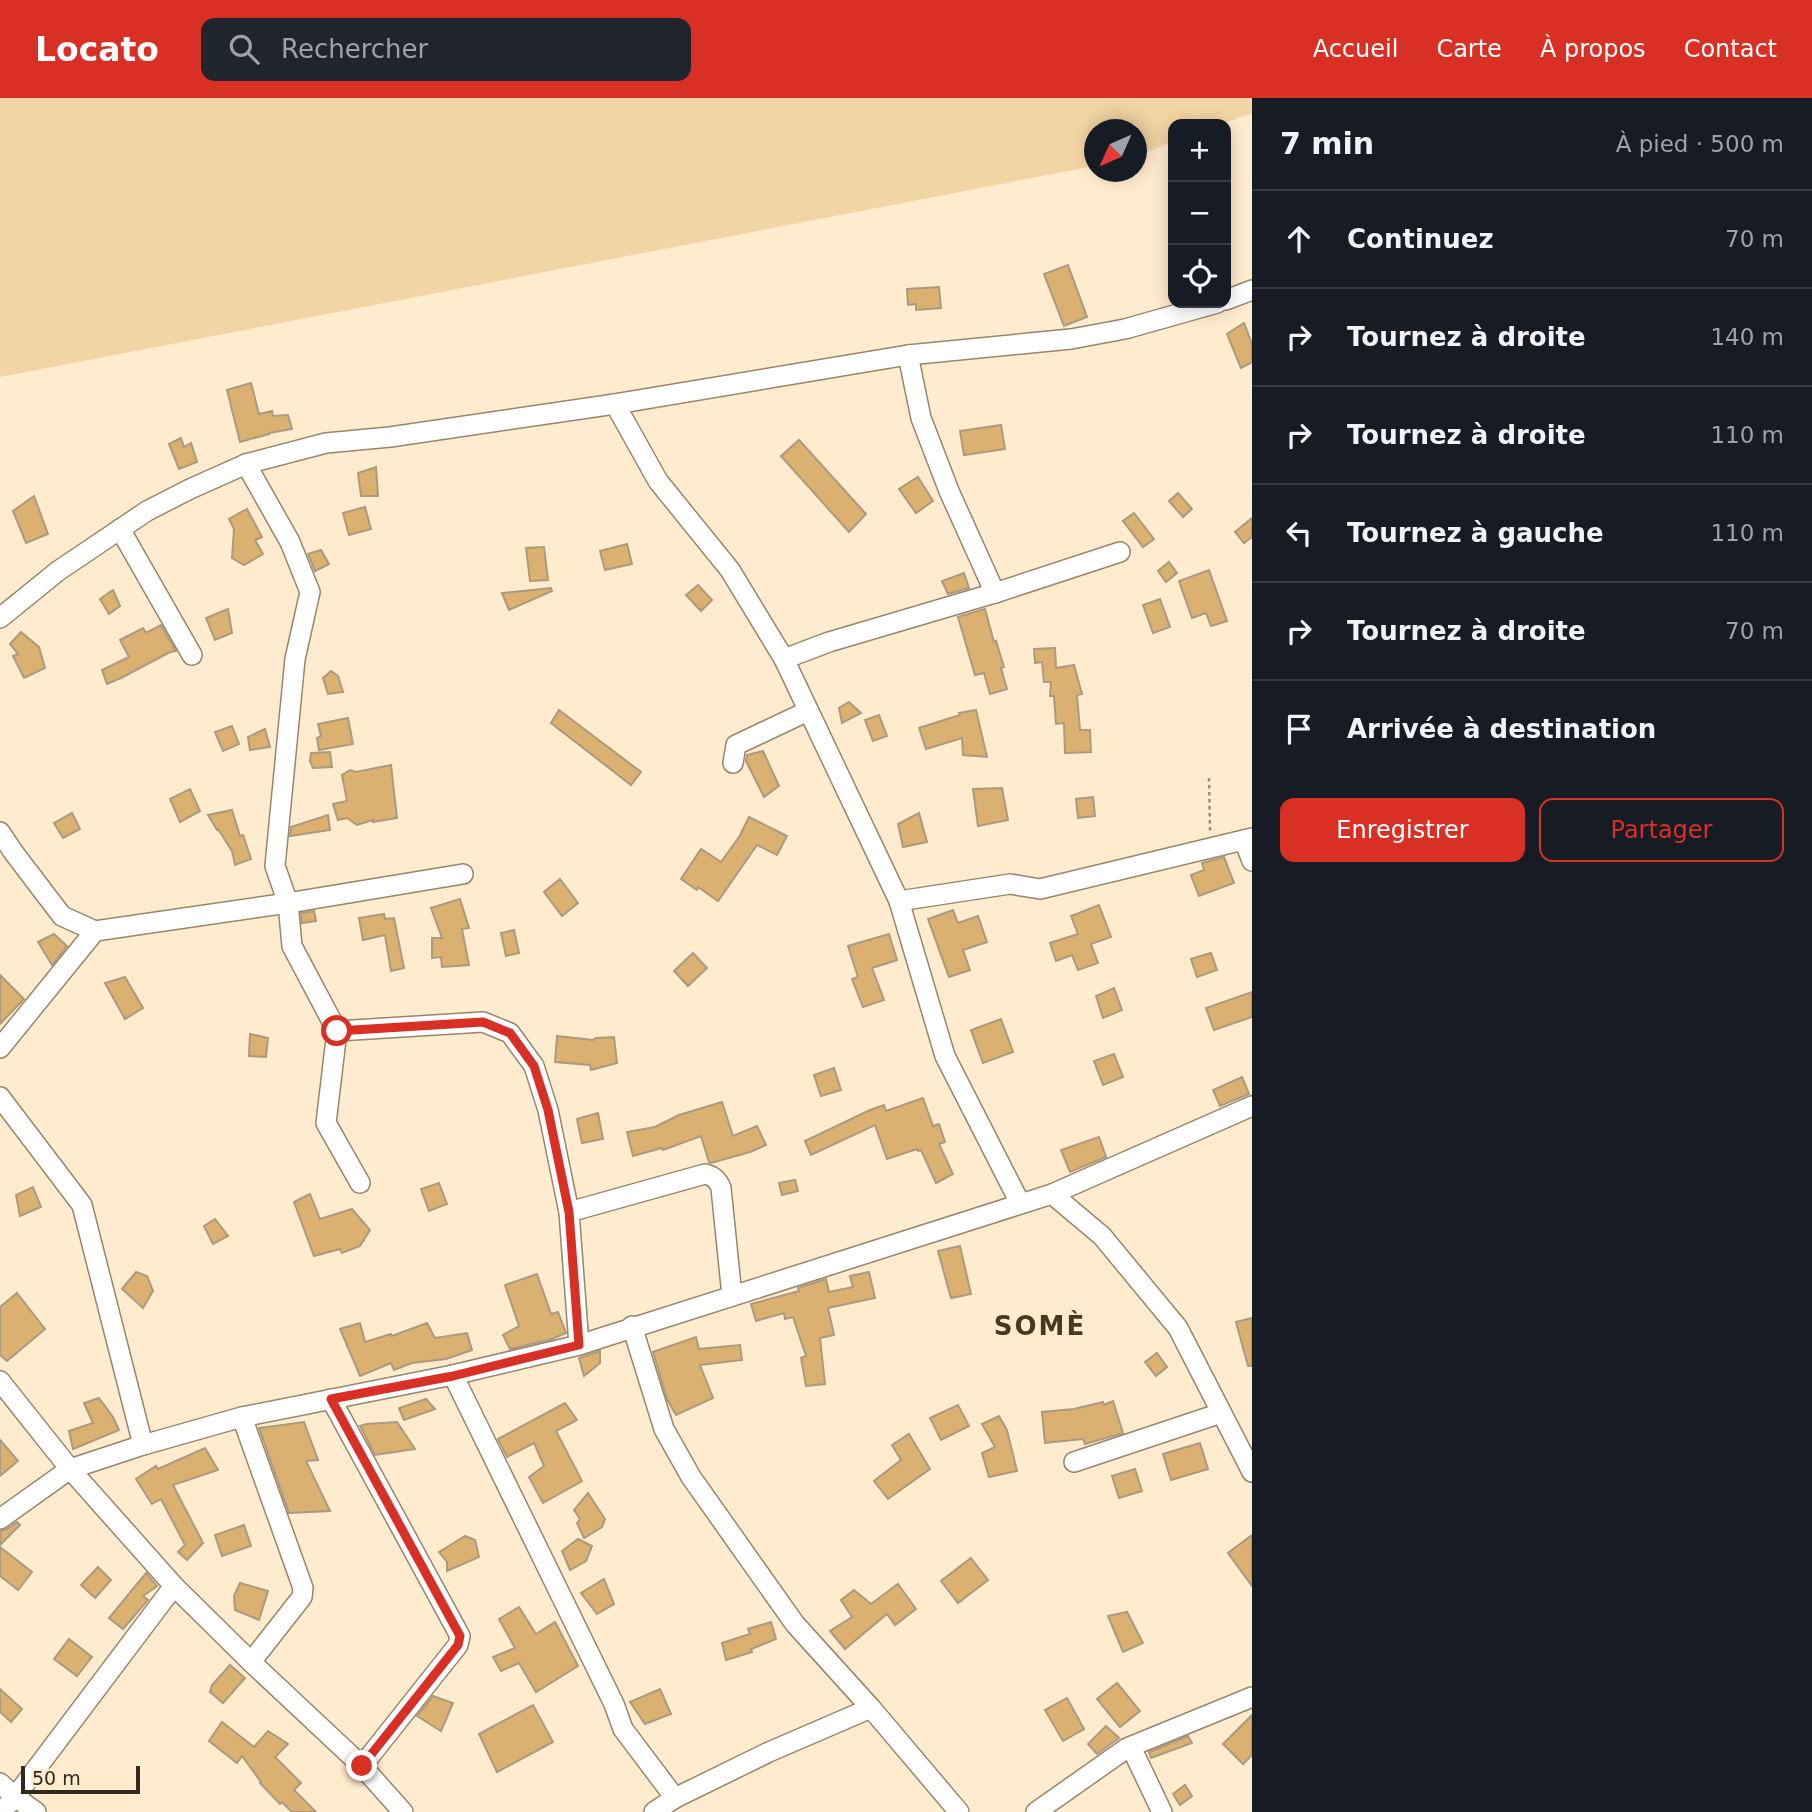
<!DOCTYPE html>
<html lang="fr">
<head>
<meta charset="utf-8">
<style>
  :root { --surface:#171b24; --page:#20242c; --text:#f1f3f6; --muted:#9ea1a6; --line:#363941; --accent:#d93025 }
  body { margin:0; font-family:"DejaVu Sans",sans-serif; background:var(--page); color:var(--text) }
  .controls { position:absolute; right:21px; top:21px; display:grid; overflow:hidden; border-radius:14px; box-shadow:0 4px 18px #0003 }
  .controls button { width:63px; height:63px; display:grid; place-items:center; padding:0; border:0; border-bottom:2px solid var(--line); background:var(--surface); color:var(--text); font:35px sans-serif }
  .compass { position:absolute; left:1084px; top:21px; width:63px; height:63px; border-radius:50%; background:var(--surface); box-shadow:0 4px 18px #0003; rotate:225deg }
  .scale { position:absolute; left:21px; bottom:18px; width:119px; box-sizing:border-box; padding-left:7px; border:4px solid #31291e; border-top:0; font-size:19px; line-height:24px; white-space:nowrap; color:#31291e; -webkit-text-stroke:5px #ffebcd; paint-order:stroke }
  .stop { position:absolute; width:21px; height:21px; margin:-16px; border:5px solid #d93025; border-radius:50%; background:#fff }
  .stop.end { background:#d93025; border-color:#fff; box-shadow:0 2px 7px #0008 }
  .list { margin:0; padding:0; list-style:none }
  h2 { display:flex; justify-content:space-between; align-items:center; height:91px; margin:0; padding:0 28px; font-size:30px }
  h2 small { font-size:23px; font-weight:400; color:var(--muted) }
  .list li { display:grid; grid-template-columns:46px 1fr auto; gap:21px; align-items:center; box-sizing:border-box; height:98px; padding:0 28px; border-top:2px solid var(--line) }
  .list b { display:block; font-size:26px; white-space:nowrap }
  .list em { font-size:23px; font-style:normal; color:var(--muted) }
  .actions { display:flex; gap:14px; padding:21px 28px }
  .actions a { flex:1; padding:16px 0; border:2px solid var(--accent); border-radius:14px; text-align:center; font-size:24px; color:var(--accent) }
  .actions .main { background:var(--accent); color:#fff }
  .icon { flex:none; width:38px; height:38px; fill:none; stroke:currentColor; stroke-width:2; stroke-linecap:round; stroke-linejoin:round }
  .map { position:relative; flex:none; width:1252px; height:1714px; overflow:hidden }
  header { display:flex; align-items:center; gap:42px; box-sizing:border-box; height:98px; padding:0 35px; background:var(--accent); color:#fff }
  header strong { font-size:33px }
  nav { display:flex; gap:38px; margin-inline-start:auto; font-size:24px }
  .search { width:490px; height:63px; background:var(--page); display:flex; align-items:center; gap:18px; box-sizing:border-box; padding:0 24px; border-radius:14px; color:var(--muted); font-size:26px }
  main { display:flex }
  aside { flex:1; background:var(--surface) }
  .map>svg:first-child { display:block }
</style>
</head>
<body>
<header>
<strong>Locato</strong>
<div class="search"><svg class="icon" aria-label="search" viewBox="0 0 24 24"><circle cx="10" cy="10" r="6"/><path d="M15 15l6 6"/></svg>Rechercher</div>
<nav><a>Accueil</a><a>Carte</a><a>À propos</a><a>Contact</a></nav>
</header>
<main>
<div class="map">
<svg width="1252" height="1714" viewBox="0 0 1252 1714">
  <rect width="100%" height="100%" fill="#ffebcd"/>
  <path fill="#f3d4a4" d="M0,0H1252V15L1221,26H1173V44L1137,58L1136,32H1094V68L0,279Z"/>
  <g fill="#dab171" stroke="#ac997e" stroke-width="2">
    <path d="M1068,167L1087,219L1064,228L1044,176Z"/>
    <path d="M939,189L941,210L916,212V206L908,207L907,191Z"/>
    <path d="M1244,225L1252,246V264L1241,270L1227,236Z"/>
    <path d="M251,285L259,316L272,313L273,318L288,317L292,331L269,335V336L240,344L227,292Z"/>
    <path d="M1001,327L1005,351L964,357L960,333Z"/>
    <path d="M181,340L184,349L191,345L197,364L179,371L169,346Z"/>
    <path d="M799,342L866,416L849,434L781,358Z"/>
    <path d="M376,369L378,398H361L358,375Z"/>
    <path d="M918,379L933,403L916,415L899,391Z"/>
    <path d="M1178,395L1192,411L1183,419L1169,403Z"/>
    <path d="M34,398L48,436L26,445L13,413Z"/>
    <path d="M365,409L371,431L349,437L343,415Z"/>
    <path d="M247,411L262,439L255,442L263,456L244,467L232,460L234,431L229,421Z"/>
    <path d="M1134,415L1154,441L1143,449L1123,423Z"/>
    <path d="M1252,420V439L1244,445L1235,434Z"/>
    <path d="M627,446L632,466L605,472L600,453Z"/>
    <path d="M544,449L548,482L530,483L526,450Z"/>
    <path d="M321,452L329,466L315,473L308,456Z"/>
    <path d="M1169,464L1177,475L1166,484L1158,473Z"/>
    <path d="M1209,472L1227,523L1211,528L1206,515L1192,520L1179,483Z"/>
    <path d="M964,475L969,490L948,496L942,483Z"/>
    <path d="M698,487L712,502L701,513L686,497Z"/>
    <path d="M551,490L552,493L509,512L502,495Z"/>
    <path d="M113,492L120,508L109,516L100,501Z"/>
    <path d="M1160,501L1170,529L1153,535L1143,507Z"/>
    <path d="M228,511L232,535L215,542L206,520Z"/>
    <path d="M985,511L994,544L996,543L1004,569L1001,570L1007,591L990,596L984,575L975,577L958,519Z"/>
    <path d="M161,527L176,553L170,554L121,580L107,586L102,572L129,559L120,542L143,530L146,535Z"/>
    <path d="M21,534L39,549L45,570L24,580L13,558L18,556L10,546Z"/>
    <path d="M1055,550L1056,570L1074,567L1082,596L1077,597L1080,632H1090L1091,654L1065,655L1064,625L1056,626L1054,598H1050L1051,584H1044L1042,564L1035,565L1034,551Z"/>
    <path d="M331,573L338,578L343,594L328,596L323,580Z"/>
    <path d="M849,604L861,615L842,625L839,610Z"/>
    <path d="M559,612L641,674L631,687L551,625Z"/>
    <path d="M976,612L987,659L963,657L962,640L926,651L919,630L960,617L959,615Z"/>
    <path d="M879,617L887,638L873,643L865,622Z"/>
    <path d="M348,620L353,646L319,652L317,640L321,638L318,626Z"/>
    <path d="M232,628L239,646L223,653L215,634Z"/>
    <path d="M265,631L270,649L250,652L248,639Z"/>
    <path d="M763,653L779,688L764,699L746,663L747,657Z"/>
    <path d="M330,654L332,669L313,670L310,663L311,655Z"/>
    <path d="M391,667L397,720L373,724V722L357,727L347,720L338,722L333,706L347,703L342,677L350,672L356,674Z"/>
    <path d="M1002,690L1008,722L978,728L973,691Z"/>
    <path d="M190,691L200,713L180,724L170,701Z"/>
    <path d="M1093,699L1095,718L1078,720L1076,701Z"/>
    <path d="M232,712L240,738L243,737L251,761L235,767L232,753L218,731L217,732L208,717Z"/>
    <path d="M72,715L80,731L63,740L54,725Z"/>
    <path d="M919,715L927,744L903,749L898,726Z"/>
    <path d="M328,717L330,732L290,738L291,729Z"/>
    <path d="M749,719L787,738L777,757L757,747L718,803L698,789L697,792L681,781L701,751L721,764L739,739Z"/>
    <path d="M1224,759L1234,785L1199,798L1191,777L1204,772L1202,765Z"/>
    <path d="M560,781L578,805L562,818L544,794Z"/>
    <path d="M460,801L469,830L462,831L469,867L442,869L441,859L432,860V840H442L431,810Z"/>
    <path d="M1099,807L1111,839L1091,846L1098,865L1078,872L1072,857L1056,863L1050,845L1078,836L1071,818Z"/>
    <path d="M953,812L958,825L978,818L987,844L963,852L970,872L949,879L928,821Z"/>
    <path d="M314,813L316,823L302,825L301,815Z"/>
    <path d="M384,816L385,821L394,820L404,870L391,873L385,837L363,842L359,820Z"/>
    <path d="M514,832L519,855L506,858L501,835Z"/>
    <path d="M54,836L67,848L52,867L38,844Z"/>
    <path d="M889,836L897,862L872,870L884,902L863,909L852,881L858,879L848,848Z"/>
    <path d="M693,855L707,870L688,888L674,873Z"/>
    <path d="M1211,855L1217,872L1197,879L1191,861Z"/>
    <path d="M0,877L24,901L0,926Z"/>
    <path d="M125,879L143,910L125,921L105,885Z"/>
    <path d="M1114,890L1122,912L1103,920L1096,898Z"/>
    <path d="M1252,894V919L1214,932L1206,910Z"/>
    <path d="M1001,921L1013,954L983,965L971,932Z"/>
    <path d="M250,936L268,940L266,959L249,958Z"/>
    <path d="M557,938L593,942L596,940L614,939L617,965L591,972L590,967L555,964Z"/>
    <path d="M1114,956L1123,979L1103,987L1094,963Z"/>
    <path d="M834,970L841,992L821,998L814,977Z"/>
    <path d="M1242,979L1249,996L1220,1008L1213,992Z"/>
    <path d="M923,1000L933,1028L939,1026L945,1044L939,1046L953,1076L936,1085L921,1052L918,1053L917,1051L887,1061L875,1027L811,1057L805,1043L870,1012L884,1007L886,1013Z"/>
    <path d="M722,1004L733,1038L757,1028L766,1047L750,1054L711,1065L709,1064L701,1038L663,1052L662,1050L633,1058L627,1034L655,1029L679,1017Z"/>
    <path d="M598,1015L603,1041L582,1045L577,1021Z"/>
    <path d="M1099,1039L1106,1059L1070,1074L1061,1052Z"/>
    <path d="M795,1082L798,1093L782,1097L779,1085Z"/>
    <path d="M439,1085L447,1106L429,1113L421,1091Z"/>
    <path d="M33,1089L41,1109L20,1118L16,1097Z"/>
    <path d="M310,1096L320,1121L352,1111L370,1132L360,1148L342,1155L340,1151L314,1158L294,1104Z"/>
    <path d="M215,1121L228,1138L213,1146L204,1128Z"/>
    <path d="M960,1148L971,1196L951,1200L938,1153Z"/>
    <path d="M136,1174L147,1178L153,1193L143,1210L122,1191Z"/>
    <path d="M869,1174L875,1200L828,1210L834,1237L820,1240L825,1286L806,1288L801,1260L806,1258L793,1219L785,1221L784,1215L756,1223L751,1206L799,1193L798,1190L826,1181L829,1194L853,1189L850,1178Z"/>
    <path d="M537,1176L551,1216L558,1214L566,1235L552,1241L510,1251L503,1237L519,1228L505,1187Z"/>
    <path d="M17,1195L45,1231L7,1263L0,1257V1209Z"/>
    <path d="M1252,1220V1268H1248L1236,1224Z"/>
    <path d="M360,1225L365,1244L391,1236L392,1238L427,1225L435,1240L467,1235L472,1252L446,1261L412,1265L394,1272L391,1265L360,1278L340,1231Z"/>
    <path d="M696,1239L699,1251L740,1247L742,1262L700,1267L713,1300L676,1317L667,1301L653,1254Z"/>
    <path d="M600,1253V1265L584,1278L579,1260Z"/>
    <path d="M1157,1255L1167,1269L1156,1278L1145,1264Z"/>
    <path d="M99,1300L113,1319L119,1332L73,1351L69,1333L93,1325L84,1305Z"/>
    <path d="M426,1301L435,1311L404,1322L399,1310Z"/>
    <path d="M1113,1303L1123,1335L1085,1346L1083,1341L1045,1345L1042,1314L1074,1311L1103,1304L1104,1307Z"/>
    <path d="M565,1305L577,1322L556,1333L582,1383L543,1405L529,1379L544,1368L534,1345L507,1359L498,1341Z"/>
    <path d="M958,1307L969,1328L941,1342L930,1320Z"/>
    <path d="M999,1318L1007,1332L1017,1373L989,1379L982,1355L995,1349L982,1326Z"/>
    <path d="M304,1324L318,1362L306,1363L330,1413L289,1415L259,1330Z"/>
    <path d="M397,1324L415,1351L375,1357L360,1328L367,1326Z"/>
    <path d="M909,1336L930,1371L888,1401L874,1383L901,1362L892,1347Z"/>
    <path d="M0,1342L18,1363L0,1378Z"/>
    <path d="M1200,1345L1208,1371L1171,1382L1163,1356Z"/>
    <path d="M205,1350L218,1372L173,1387L203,1445L187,1462L178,1454L185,1447L161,1401L152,1406L136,1381L156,1368L158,1371Z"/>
    <path d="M1135,1371L1142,1393L1119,1400L1112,1378Z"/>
    <path d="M588,1395L605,1421L602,1429L584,1440L577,1425L580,1421L574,1412Z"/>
    <path d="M17,1424L20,1427L0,1447V1433L7,1431Z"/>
    <path d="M244,1427L251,1448L222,1458L215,1437Z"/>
    <path d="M1252,1437V1488L1228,1455Z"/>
    <path d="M465,1438L475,1442L479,1459L447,1473V1464L439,1454Z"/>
    <path d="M578,1441L592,1448L586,1463L570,1472L562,1453Z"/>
    <path d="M0,1449L32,1474L18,1492L0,1478Z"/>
    <path d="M971,1460L988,1482L958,1505L941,1483Z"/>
    <path d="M98,1469L111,1482L95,1500L81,1487Z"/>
    <path d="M146,1475L157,1488L143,1498L148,1502L123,1531L109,1520Z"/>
    <path d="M604,1481L614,1506L597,1516L581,1495Z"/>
    <path d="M240,1485L268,1493L259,1522L235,1512L234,1498Z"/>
    <path d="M898,1486L916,1511L895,1527L887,1516L845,1551L830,1533L852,1519L841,1502L854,1492L871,1506Z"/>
    <path d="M519,1509L536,1536L555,1524L578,1568L536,1594L519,1565L501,1573L493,1559L515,1550L499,1521Z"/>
    <path d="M1127,1514L1143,1545L1123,1554L1108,1518Z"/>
    <path d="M771,1524L776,1541L751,1551L752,1554L726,1562L722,1545L750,1536L748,1531Z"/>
    <path d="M69,1541L92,1559L77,1578L54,1561Z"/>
    <path d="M230,1567L245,1580L223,1605L210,1594L212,1587Z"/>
    <path d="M1117,1585L1140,1613L1120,1629L1097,1601Z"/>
    <path d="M0,1591L22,1611L11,1624L0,1614Z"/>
    <path d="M660,1591L671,1616L645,1626L630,1604Z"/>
    <path d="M433,1598L453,1605L441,1633L417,1618Z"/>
    <path d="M1067,1600L1084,1631L1063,1643L1045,1612Z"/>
    <path d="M533,1607L553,1644L497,1674L479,1636Z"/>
    <path d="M1252,1617V1657L1243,1666L1223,1646Z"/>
    <path d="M222,1624L254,1649L268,1633L288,1646L275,1659L301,1685L294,1692L316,1714H292L282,1704L280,1706L260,1685L261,1684L242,1658L237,1665L209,1643Z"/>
    <path d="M1106,1628L1119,1640L1097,1656L1088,1646Z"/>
    <path d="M1188,1638L1192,1645L1151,1660L1149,1654Z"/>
    <path d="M1185,1687L1192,1698L1180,1707L1173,1696Z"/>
  </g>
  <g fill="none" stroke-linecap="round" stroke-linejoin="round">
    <defs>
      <g id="minor">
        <path d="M1226,202L1252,192"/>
        <path d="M908,257L921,320L949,393L995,495"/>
        <path d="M615,306L658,383L730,472L784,561L899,803L945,958L1020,1105"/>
        <path d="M246,366L290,444L310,494L295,561L275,768L288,805L292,848L337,933L326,1025L360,1085"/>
        <path d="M120,431L192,557"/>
        <path d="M0,520L58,473L147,413L190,391L246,366L326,345L390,339L615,306L908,257L1071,241L1125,231L1217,205"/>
        <path d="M784,561L829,544L995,495L1120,454"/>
        <path d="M733,665L736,647L808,613"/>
        <path d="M0,734L14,755L62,818L95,833L288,805L463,776"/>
        <path d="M1244,742L1252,763"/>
        <path d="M899,803L1010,786L1040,791L1252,740"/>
        <path d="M337,933L483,924L510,935L534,968L548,1012L569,1114L579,1247"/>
        <path d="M0,950L95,833"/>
        <path d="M0,999L82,1107L143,1347"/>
        <path d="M1052,1096L1252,1008"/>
        <path d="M569,1114L705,1076C714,1078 718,1082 721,1090L732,1198"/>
        <path d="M632,1228L664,1331L691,1379L795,1526L871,1610L959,1714"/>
        <path d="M453,1277L614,1606L623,1631L675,1700"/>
        <path d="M0,1283L70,1371L174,1488L251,1564L362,1668L403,1714"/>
        <path d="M331,1301L460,1538L458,1547L362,1668"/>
        <path d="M242,1319L303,1490L302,1499L251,1564"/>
        <path d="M1074,1364L1221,1315"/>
        <path d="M0,1421L70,1371L143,1347L242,1319L453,1277L579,1247L1052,1096L1102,1138L1178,1230L1252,1374"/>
        <path d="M1131,1649L1162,1714"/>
        <path d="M0,1685L15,1699L36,1714"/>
        <path d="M1,1714L15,1699L174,1488"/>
        <path d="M654,1714L675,1700L769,1654L871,1610"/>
        <path d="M1036,1714L1127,1650L1252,1599"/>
      </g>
    </defs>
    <use href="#minor" stroke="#98866b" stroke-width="22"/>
    <path stroke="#998b77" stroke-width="2.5" stroke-dasharray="3.5 3.5" stroke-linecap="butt" d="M1209,680L1210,733"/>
    <use href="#minor" stroke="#fff" stroke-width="19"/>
  </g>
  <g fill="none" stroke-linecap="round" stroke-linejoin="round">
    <path stroke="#d93025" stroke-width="9" d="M337,933L483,924L510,935L534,968L548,1012L569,1114L579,1247L453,1278L331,1301L460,1538L458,1547L362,1668"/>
  </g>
  <g text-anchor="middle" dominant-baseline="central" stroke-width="6" stroke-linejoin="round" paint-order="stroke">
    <g font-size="26" font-weight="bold" letter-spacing="2" fill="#47381f" stroke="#ffebcd">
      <text x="1040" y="1228">SOMÈ</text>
    </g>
  </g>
</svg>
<div class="controls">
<button>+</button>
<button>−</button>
<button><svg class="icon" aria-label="locate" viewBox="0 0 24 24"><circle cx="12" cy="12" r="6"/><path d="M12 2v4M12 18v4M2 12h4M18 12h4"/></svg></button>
</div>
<svg class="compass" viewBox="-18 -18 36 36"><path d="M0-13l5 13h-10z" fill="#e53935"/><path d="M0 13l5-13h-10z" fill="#9ea1a6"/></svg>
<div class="scale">50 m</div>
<div class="stop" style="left:337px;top:933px"></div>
<div class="stop end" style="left:362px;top:1668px"></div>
</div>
<aside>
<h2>7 min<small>À pied · 500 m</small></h2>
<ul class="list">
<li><svg class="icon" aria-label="ahead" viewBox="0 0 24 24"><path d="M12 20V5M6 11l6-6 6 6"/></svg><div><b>Continuez</b></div><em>70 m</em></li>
<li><svg class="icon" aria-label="right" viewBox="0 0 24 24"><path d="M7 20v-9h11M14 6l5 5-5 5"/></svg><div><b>Tournez à droite</b></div><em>140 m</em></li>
<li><svg class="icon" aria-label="right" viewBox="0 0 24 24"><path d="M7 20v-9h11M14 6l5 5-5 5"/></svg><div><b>Tournez à droite</b></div><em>110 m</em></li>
<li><svg class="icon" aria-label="left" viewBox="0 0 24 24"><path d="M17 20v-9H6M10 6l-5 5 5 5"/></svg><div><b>Tournez à gauche</b></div><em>110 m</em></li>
<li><svg class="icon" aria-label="right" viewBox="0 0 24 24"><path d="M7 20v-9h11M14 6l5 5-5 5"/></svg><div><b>Tournez à droite</b></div><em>70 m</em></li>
<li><svg class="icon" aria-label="arrive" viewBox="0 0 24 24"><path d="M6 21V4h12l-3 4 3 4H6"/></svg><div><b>Arrivée à destination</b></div></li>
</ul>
<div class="actions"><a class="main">Enregistrer</a><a>Partager</a></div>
</aside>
</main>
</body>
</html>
